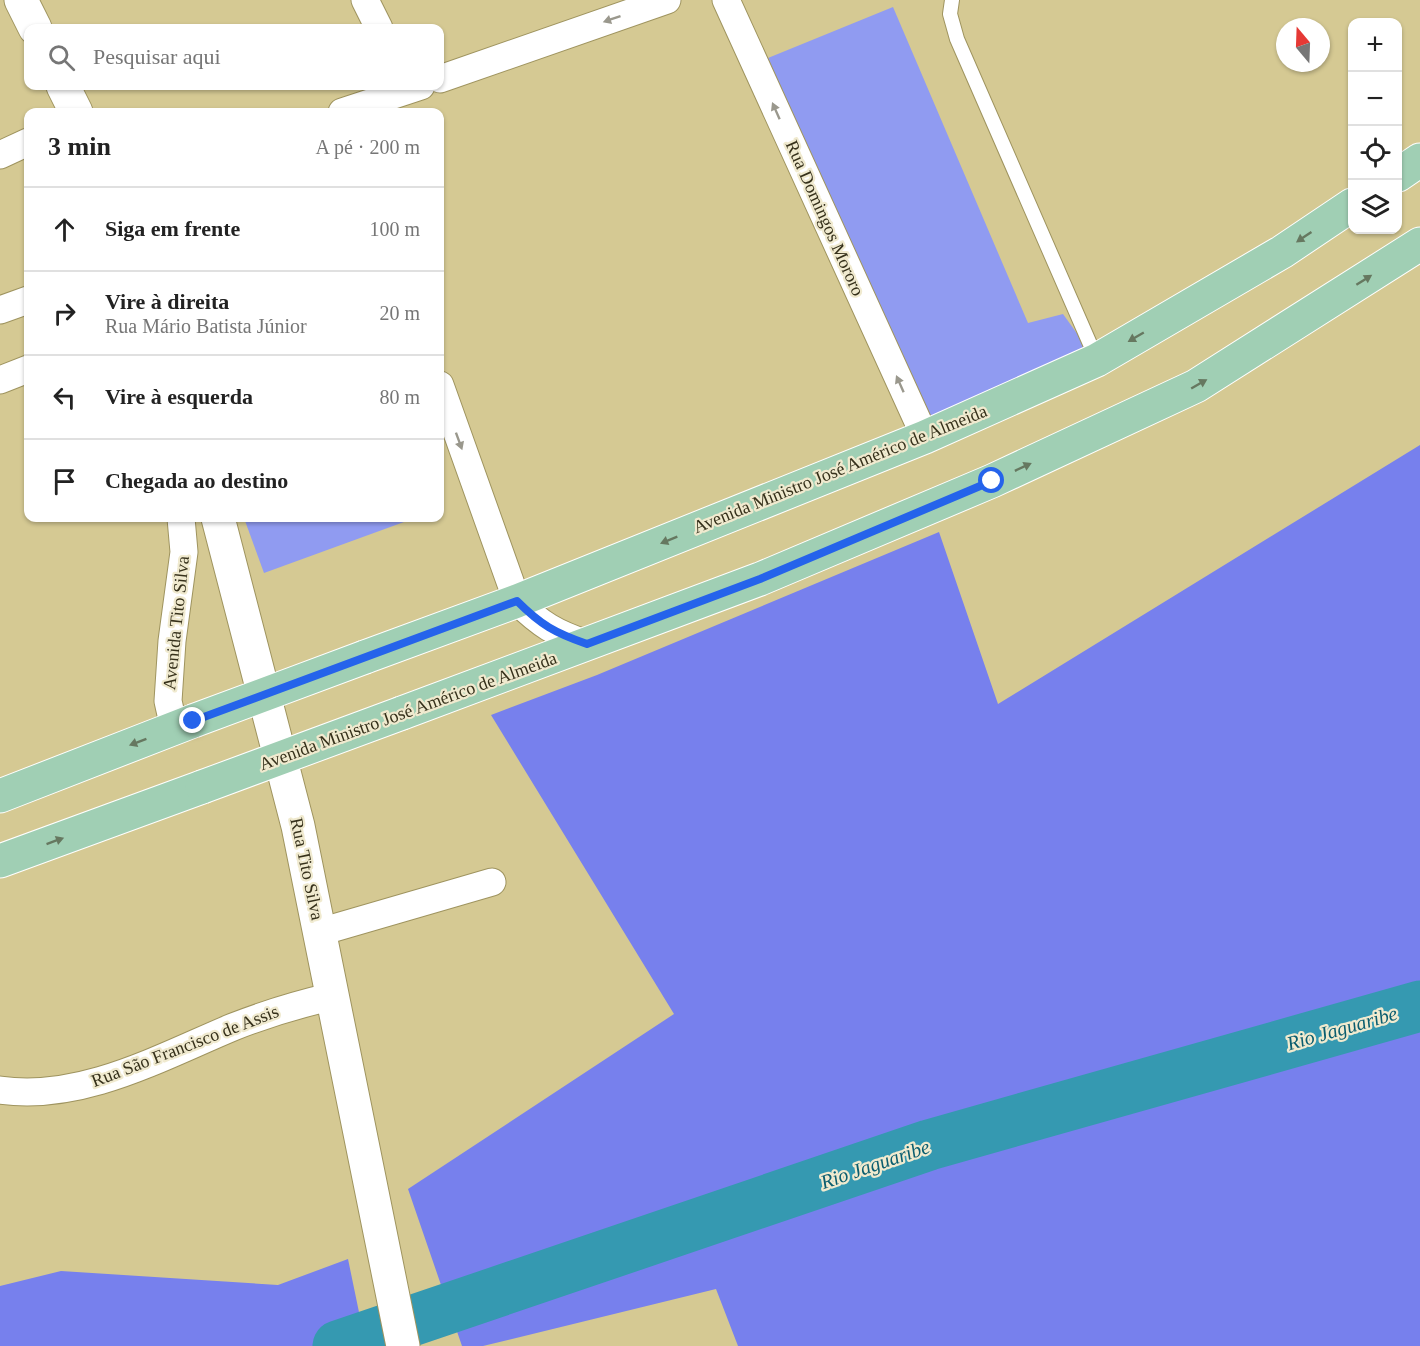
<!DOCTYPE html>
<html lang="pt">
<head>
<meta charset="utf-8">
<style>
  :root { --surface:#fff; --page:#f2f2f2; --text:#222; --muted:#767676; --line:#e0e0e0 }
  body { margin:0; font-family:Georgia,serif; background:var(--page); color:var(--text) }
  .controls { position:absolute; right:18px; top:18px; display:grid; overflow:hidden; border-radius:12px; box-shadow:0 2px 4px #0004 }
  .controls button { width:54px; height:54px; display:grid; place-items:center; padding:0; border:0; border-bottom:2px solid var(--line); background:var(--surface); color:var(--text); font:30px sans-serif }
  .compass { position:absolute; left:1276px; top:18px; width:54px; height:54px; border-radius:50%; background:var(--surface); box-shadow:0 2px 4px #0004; rotate:341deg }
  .stop { position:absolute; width:18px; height:18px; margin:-14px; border:4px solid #2563eb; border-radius:50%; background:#fff }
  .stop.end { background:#2563eb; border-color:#fff; box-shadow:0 2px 6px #0008 }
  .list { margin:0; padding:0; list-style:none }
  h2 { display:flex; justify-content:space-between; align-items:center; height:78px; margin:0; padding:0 24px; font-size:26px }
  h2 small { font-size:20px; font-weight:400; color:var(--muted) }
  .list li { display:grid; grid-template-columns:39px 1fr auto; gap:18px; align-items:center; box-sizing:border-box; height:84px; padding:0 24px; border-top:2px solid var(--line) }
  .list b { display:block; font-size:22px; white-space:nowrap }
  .list p { margin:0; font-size:20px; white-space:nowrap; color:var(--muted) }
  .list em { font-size:20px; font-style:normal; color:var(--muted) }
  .icon { flex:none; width:33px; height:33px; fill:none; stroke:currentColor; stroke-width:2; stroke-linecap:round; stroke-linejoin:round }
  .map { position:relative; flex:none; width:1420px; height:1346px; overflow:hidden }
  .search { position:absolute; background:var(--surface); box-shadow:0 2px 4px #0004; left:24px; top:24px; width:420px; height:66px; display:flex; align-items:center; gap:15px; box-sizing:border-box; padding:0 21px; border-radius:12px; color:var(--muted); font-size:22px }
  .panel { position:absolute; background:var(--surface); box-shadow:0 2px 4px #0004; left:24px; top:108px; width:420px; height:414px; border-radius:12px }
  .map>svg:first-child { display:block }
</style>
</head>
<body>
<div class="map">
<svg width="1420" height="1346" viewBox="0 0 1420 1346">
  <rect width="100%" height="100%" fill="#d5c993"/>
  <g fill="#909bf1">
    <path d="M893,7L1028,323L1063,314L1086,346L928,420L768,58Z"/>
    <path d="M244,518H415L264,573Z"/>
  </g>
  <g fill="#7780ed">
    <path d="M1420,445V1346H738L716,1289L483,1346H462L408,1189L674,1014L491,715L597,675L939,532L998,704Z"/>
    <path d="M348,1259L366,1346H0V1286L61,1271L278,1285Z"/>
  </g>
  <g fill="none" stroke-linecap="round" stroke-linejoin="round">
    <path stroke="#3599b1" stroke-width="51" d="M338,1346L929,1145L1420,1006"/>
    <defs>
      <path id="lane" d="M952,0L950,14L957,39L1097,360"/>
      <g id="street">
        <path d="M365,0L379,28"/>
        <path d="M726,0L925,437"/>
        <path d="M440,79L667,0"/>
        <path d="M342,112L421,86"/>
        <path d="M0,155L28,142"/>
        <path d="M0,310L28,300"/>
        <path d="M0,380L28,369"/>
        <path d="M440,385L517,601C541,625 555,633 587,644"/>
        <path d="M174,728L168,701L172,641L184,552L181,518"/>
        <path d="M320,932L492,882"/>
        <path d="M0,1090C81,1102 161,1057 233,1027C266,1014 299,1004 334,996"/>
      </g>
      <g id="secondary">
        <path d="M21,0L35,28"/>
        <path d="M63,86L76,112"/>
        <path d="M218,518L298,826L403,1346"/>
      </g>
      <g id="primary">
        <path d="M1398,175L1420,160"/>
        <path d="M365,657L517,601L925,437L1097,360L1282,252L1352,205"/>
        <path d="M402,713L760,579L992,481L1196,386L1420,244"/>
        <path d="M0,796L193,721"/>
        <path d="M0,861L202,787"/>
      </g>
    </defs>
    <use href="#lane" stroke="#9f945f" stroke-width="16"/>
    <use href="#street" stroke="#9f945f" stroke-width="29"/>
    <use href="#secondary" stroke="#9f945f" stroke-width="35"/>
    <use href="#primary" stroke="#fff" stroke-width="35"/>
    <use href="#lane" stroke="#fff" stroke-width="14"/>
    <use href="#street" stroke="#fff" stroke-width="27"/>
    <use href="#secondary" stroke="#fff" stroke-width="33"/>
    <use href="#primary" stroke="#a0cfb4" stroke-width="33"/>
    <defs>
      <g id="primary-bridge">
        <path d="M193,721L365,657"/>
        <path d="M202,787L402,713"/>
      </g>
    </defs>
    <use href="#primary-bridge" stroke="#fff" stroke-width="35" stroke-linecap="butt"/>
    <use href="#primary-bridge" stroke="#a0cfb4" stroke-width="33"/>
  </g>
  <defs><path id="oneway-solid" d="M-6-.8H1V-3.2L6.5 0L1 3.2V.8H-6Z" transform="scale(1.5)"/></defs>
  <g fill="#9a988d">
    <use href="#oneway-solid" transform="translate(612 19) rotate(161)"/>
    <use href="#oneway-solid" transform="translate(776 111) rotate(-114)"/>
    <use href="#oneway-solid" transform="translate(900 384) rotate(-114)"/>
    <use href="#oneway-solid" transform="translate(459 441) rotate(70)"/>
  </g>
  <g fill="#667860">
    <use href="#oneway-solid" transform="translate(1304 237) rotate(146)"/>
    <use href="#oneway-solid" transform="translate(1364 280) rotate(-32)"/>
    <use href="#oneway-solid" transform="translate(1136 337) rotate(150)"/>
    <use href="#oneway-solid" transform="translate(1199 384) rotate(-30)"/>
    <use href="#oneway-solid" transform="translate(1023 467) rotate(-25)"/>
    <use href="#oneway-solid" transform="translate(669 540) rotate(158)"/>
    <use href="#oneway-solid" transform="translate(138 742) rotate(159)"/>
    <use href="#oneway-solid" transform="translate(55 841) rotate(-20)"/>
  </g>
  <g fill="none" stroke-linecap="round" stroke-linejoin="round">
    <path stroke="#2563eb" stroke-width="8" d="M193,721L517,601C541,625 555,633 587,644L760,579L992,481"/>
  </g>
  <g text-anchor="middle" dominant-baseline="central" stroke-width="4.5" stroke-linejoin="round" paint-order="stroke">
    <g font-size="18" fill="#36311b" stroke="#f0eacf">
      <text transform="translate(825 218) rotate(66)">Rua Domingos Mororo</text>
      <text transform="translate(840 469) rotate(-22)">Avenida Ministro José Américo de Almeida</text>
      <text transform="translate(176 623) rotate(-84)">Avenida Tito Silva</text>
      <text transform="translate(408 711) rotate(-20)">Avenida Ministro José Américo de Almeida</text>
      <text transform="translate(307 869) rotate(78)">Rua Tito Silva</text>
      <text transform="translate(185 1046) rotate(-21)">Rua São Francisco de Assis</text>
    </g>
    <g font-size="20" font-style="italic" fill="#0a5d6f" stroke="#f0eacf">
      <text transform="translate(1342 1028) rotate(-16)">Rio Jaguaribe</text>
      <text transform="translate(875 1164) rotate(-19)">Rio Jaguaribe</text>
    </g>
  </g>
</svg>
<div class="controls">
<button>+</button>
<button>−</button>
<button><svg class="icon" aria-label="locate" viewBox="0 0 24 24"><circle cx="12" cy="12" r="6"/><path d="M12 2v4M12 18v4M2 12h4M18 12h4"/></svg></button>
<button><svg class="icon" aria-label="layers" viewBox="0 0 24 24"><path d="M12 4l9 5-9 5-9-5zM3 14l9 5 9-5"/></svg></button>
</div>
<svg class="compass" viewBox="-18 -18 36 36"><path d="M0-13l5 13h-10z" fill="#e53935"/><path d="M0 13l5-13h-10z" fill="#767676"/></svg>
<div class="stop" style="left:992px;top:481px"></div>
<div class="stop end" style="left:193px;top:721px"></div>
<div class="search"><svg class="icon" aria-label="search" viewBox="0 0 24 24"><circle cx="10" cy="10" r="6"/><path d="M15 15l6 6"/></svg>Pesquisar aqui</div>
<section class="panel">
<h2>3 min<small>A pé · 200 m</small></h2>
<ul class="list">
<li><svg class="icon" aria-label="ahead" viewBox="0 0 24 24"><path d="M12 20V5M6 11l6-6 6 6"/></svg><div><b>Siga em frente</b></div><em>100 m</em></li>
<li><svg class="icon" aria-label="right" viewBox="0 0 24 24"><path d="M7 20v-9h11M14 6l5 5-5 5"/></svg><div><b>Vire à direita</b><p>Rua Mário Batista Júnior</p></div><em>20 m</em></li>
<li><svg class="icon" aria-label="left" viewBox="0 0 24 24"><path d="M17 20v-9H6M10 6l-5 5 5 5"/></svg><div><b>Vire à esquerda</b></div><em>80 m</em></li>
<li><svg class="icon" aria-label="arrive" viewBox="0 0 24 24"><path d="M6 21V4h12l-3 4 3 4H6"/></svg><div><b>Chegada ao destino</b></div></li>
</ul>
</section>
</div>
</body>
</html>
